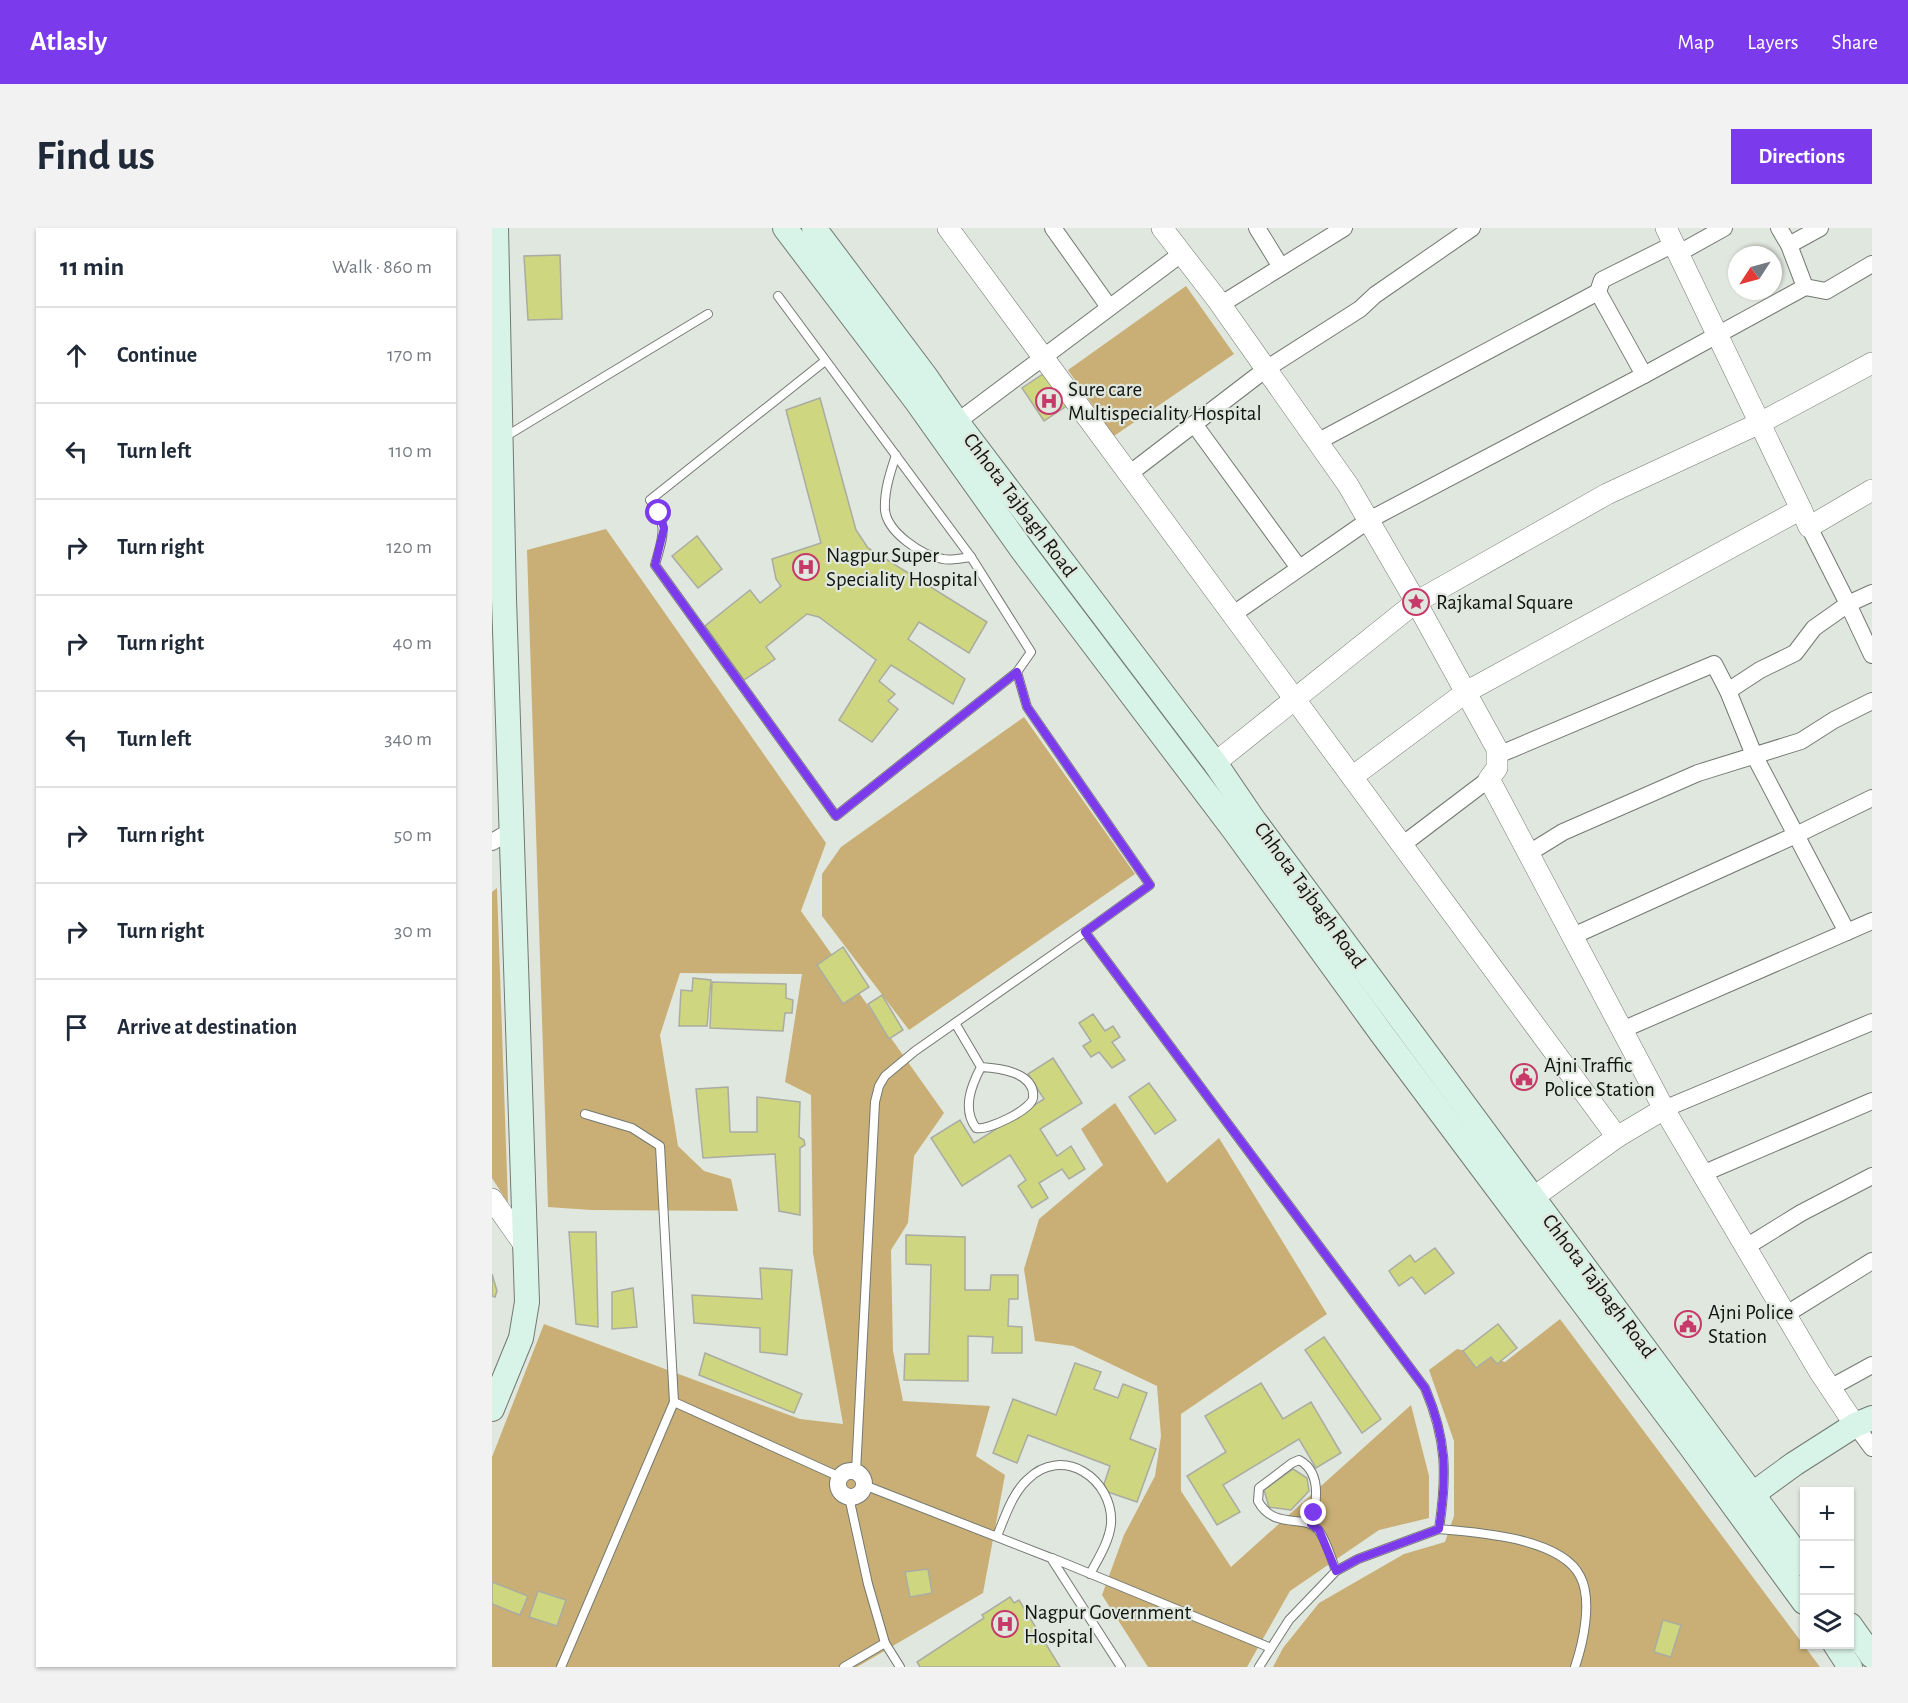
<!DOCTYPE html>
<html lang="en">
<head>
<meta charset="utf-8">
<style>
  :root { --surface:#fff; --page:#f2f2f3; --text:#1f2937; --muted:#747a83; --line:#e0e1e3; --accent:#7c3aed }
  body { margin:0; font-family:"Alegreya Sans",sans-serif; background:var(--page); color:var(--text) }
  .controls { position:absolute; right:18px; bottom:18px; display:grid; overflow:hidden; border-radius:0px; box-shadow:0 2px 4px #0004 }
  .controls button { width:54px; height:54px; display:grid; place-items:center; padding:0; border:0; border-bottom:2px solid var(--line); background:var(--surface); color:var(--text); font:30px sans-serif }
  .compass { position:absolute; left:1236px; top:18px; width:54px; height:54px; border-radius:50%; background:var(--surface); box-shadow:0 2px 4px #0004; rotate:234deg }
  .stop { position:absolute; width:18px; height:18px; margin:-14px; border:4px solid #7c3aed; border-radius:50%; background:#fff }
  .stop.end { background:#7c3aed; border-color:#fff; box-shadow:0 2px 6px #0008 }
  .list { margin:0; padding:0; list-style:none }
  h2 { display:flex; justify-content:space-between; align-items:center; height:78px; margin:0; padding:0 24px; font-size:26px }
  h2 small { font-size:20px; font-weight:400; color:var(--muted) }
  .list li { display:grid; grid-template-columns:39px 1fr auto; gap:18px; align-items:center; box-sizing:border-box; height:96px; padding:0 24px; border-top:2px solid var(--line) }
  .list b { display:block; font-size:22px; white-space:nowrap }
  .list em { font-size:20px; font-style:normal; color:var(--muted) }
  .icon { flex:none; width:33px; height:33px; fill:none; stroke:currentColor; stroke-width:2; stroke-linecap:round; stroke-linejoin:round }
  .map { position:relative; flex:none; width:1380px; height:1439px; overflow:hidden; border-radius:0px }
  header { display:flex; align-items:center; gap:36px; box-sizing:border-box; height:84px; padding:0 30px; background:var(--accent); color:#fff }
  header strong { font-size:28px }
  nav { display:flex; gap:33px; margin-inline-start:auto; font-size:21px }
  .intro { display:flex; align-items:center; justify-content:space-between; box-sizing:border-box; height:144px; padding:0 36px }
  h1 { margin:0; font-size:42px }
  .button { padding:15px 27px; border-radius:0px; background:var(--accent); color:#fff; font-size:21px; font-weight:700 }
  main { display:flex; gap:36px; padding:0 36px }
  aside { flex:1; background:var(--surface); border-radius:0px; box-shadow:0 2px 4px #0004 }
  .map>svg:first-child { display:block }
</style>
</head>
<body>
<header>
<strong>Atlasly</strong>
<nav><a>Map</a><a>Layers</a><a>Share</a></nav>
</header>
<div class="intro"><h1>Find us</h1><a class="button">Directions</a></div>
<main>
<aside>
<h2>11 min<small>Walk · 860 m</small></h2>
<ul class="list">
<li><svg class="icon" aria-label="ahead" viewBox="0 0 24 24"><path d="M12 20V5M6 11l6-6 6 6"/></svg><div><b>Continue</b></div><em>170 m</em></li>
<li><svg class="icon" aria-label="left" viewBox="0 0 24 24"><path d="M17 20v-9H6M10 6l-5 5 5 5"/></svg><div><b>Turn left</b></div><em>110 m</em></li>
<li><svg class="icon" aria-label="right" viewBox="0 0 24 24"><path d="M7 20v-9h11M14 6l5 5-5 5"/></svg><div><b>Turn right</b></div><em>120 m</em></li>
<li><svg class="icon" aria-label="right" viewBox="0 0 24 24"><path d="M7 20v-9h11M14 6l5 5-5 5"/></svg><div><b>Turn right</b></div><em>40 m</em></li>
<li><svg class="icon" aria-label="left" viewBox="0 0 24 24"><path d="M17 20v-9H6M10 6l-5 5 5 5"/></svg><div><b>Turn left</b></div><em>340 m</em></li>
<li><svg class="icon" aria-label="right" viewBox="0 0 24 24"><path d="M7 20v-9h11M14 6l5 5-5 5"/></svg><div><b>Turn right</b></div><em>50 m</em></li>
<li><svg class="icon" aria-label="right" viewBox="0 0 24 24"><path d="M7 20v-9h11M14 6l5 5-5 5"/></svg><div><b>Turn right</b></div><em>30 m</em></li>
<li><svg class="icon" aria-label="arrive" viewBox="0 0 24 24"><path d="M6 21V4h12l-3 4 3 4H6"/></svg><div><b>Arrive at destination</b></div></li>
</ul>
</aside>
<div class="map">
<svg width="1380" height="1439" viewBox="0 0 1380 1439">
  <rect width="100%" height="100%" fill="#e0e7de"/>
  <g fill="#c9af75">
    <path d="M694,58L742,126L622,208L576,142Z"/>
    <path d="M114,301L334,615L309,683L452,885L422,928L416,995L399,1022L401,1123L411,1173L498,1178L484,1228L513,1247L491,1365L365,1439H0V1229L52,1096L308,1191L351,1196L321,1025L319,867L293,854L310,746L188,745L168,807L186,918L212,943L239,951L246,983L99,982L56,979L35,322Z"/>
    <path d="M532,489L643,646L417,802L330,688V646L349,619Z"/>
    <path d="M5,660L16,975L0,950V664Z"/>
    <path d="M623,875L675,955L727,910L835,1086L689,1186V1263L739,1339L919,1177L937,1248V1290L887,1302L798,1363L755,1439H656L610,1367L632,1307L663,1248L669,1208L665,1158L581,1118L543,1113L532,1041L547,991L611,937L589,901Z"/>
    <path d="M1068,1091L1328,1439H781L791,1420L827,1375L912,1326L953,1314L962,1288V1213L937,1142L965,1121L999,1129L1013,1134Z"/>
  </g>
  <g fill="#ced67f" stroke="#aaaca2" stroke-width="1.5">
    <path d="M68,27L70,91L36,92L32,28Z"/>
    <path d="M557,142L579,175L552,193L530,160Z"/>
    <path d="M328,170L364,302L376,320L495,394L477,425L427,394L416,411L473,451L461,476L399,437L387,453L403,466L396,473L406,481L380,514L347,492L384,432L327,389L315,386L274,419L283,431L252,452L213,398L258,362L268,375L289,358L284,351L280,331L329,315L294,182Z"/>
    <path d="M205,308L230,341L206,360L180,328Z"/>
    <path d="M351,719L377,759L351,776L325,737Z"/>
    <path d="M201,750L219,752L215,798H187L189,762L200,763Z"/>
    <path d="M220,754L294,756V770L301,772L300,785H293L291,803L218,800Z"/>
    <path d="M390,767L411,802L397,811L376,776Z"/>
    <path d="M601,786L613,803L621,798L628,809L620,814L633,832L620,840L607,824L599,829L591,818L599,813L587,795Z"/>
    <path d="M561,830L590,875L548,901L565,928L579,918L593,941L577,951L570,941L547,955L556,970L540,980L526,958L534,952L518,927L470,958L439,910L468,892L482,915L552,871L536,846Z"/>
    <path d="M657,855L684,892L663,906L637,869Z"/>
    <path d="M236,859L238,904H265V869L308,874L307,909L312,912L313,917L308,920V987L287,983L283,926L211,930L204,861Z"/>
    <path d="M77,1004H104L106,1099L84,1096Z"/>
    <path d="M414,1007L473,1009V1062H498L499,1047H526V1071H517L516,1098L530,1099V1125H500L501,1109L476,1108V1153L412,1152L413,1126H437L439,1037L414,1036Z"/>
    <path d="M943,1020L962,1045L933,1066L920,1049L907,1058L897,1043L918,1027L923,1034Z"/>
    <path d="M268,1040L300,1042L295,1127L268,1124V1100L202,1095L200,1067L270,1071Z"/>
    <path d="M0,1046L5,1063L3,1069L0,1068Z"/>
    <path d="M141,1060L145,1099L120,1101V1064Z"/>
    <path d="M1006,1096L1025,1120L1005,1136L999,1129L984,1140L971,1123Z"/>
    <path d="M832,1109L889,1191L870,1205L813,1122Z"/>
    <path d="M213,1125L310,1166L302,1185L207,1147Z"/>
    <path d="M583,1135L609,1144L602,1161L626,1170L631,1156L655,1165L638,1211L664,1221L645,1274L610,1262L618,1238L536,1207L525,1235L501,1225L521,1171L564,1187Z"/>
    <path d="M769,1155L791,1191L819,1174L849,1225L824,1240L807,1211L731,1257L748,1284L725,1297L695,1248L734,1224L713,1188Z"/>
    <path d="M801,1241L815,1250L817,1263L799,1282L777,1279L772,1262Z"/>
    <path d="M436,1341L440,1365L418,1369L413,1344Z"/>
    <path d="M0,1354L36,1368L28,1387L0,1376Z"/>
    <path d="M46,1363L74,1372L65,1398L37,1389Z"/>
    <path d="M518,1369L522,1375L527,1372L568,1439H428L425,1434L492,1390L490,1387Z"/>
    <path d="M1171,1392L1189,1397L1179,1429L1162,1424Z"/>
  </g>
  <g fill="none" stroke-linecap="round" stroke-linejoin="round">
    <defs>
      <g id="service">
        <path d="M286,68L479,329L539,424L525,444L344,588L163,337C171,307 177,299 158,272L333,133"/>
        <path d="M11,210L216,86"/>
        <path d="M404,227C398,245 392,263 393,282C395,304 430,328 451,331C459,333 470,330 479,329"/>
        <path d="M593,704L933,1160C955,1212 955,1247 947,1301L866,1331L844,1343L797,1392L767,1439"/>
        <path d="M463,795L489,839C479,858 470,881 484,900C495,903 539,882 541,870C544,844 506,840 489,839"/>
        <path d="M182,1174L348,1249"/>
        <path d="M364,1244L383,874L387,858L393,848L423,823L593,704L658,657L535,479L525,444"/>
        <path d="M372,1257L559,1330L629,1439"/>
        <path d="M357,1269L376,1356L393,1415L408,1439"/>
        <path d="M819,1296C825,1275 830,1244 807,1232L800,1235L767,1260L766,1273C783,1304 814,1284 827,1303C835,1314 839,1330 844,1343"/>
        <path d="M947,1301C985,1304 1069,1310 1088,1348C1101,1372 1091,1415 1083,1439"/>
        <path d="M505,1308C513,1289 520,1266 535,1252C570,1216 622,1251 619,1296C617,1314 606,1331 598,1346"/>
        <path d="M560,1330L779,1420"/>
        <path d="M69,1439L182,1174L168,918L140,900L93,886"/>
        <path d="M352,1439L393,1415"/>
      </g>
      <g id="minor">
        <path d="M561,0L617,79"/>
        <path d="M765,0L789,39"/>
        <path d="M1287,0L1297,17L1313,59L1334,63L1380,36"/>
        <path d="M1297,17L1328,0"/>
        <path d="M1187,25L1232,0"/>
        <path d="M1106,64L1110,52L1182,16"/>
        <path d="M728,77L852,0"/>
        <path d="M1152,147L1313,59"/>
        <path d="M702,196L807,340"/>
        <path d="M456,197L465,194L689,26"/>
        <path d="M637,246L774,141L868,81L883,67L980,0"/>
        <path d="M1317,299L1356,376L1380,365"/>
        <path d="M740,387L877,292L1152,147L1106,64L825,214"/>
        <path d="M1236,463L1268,442L1303,425L1322,400L1356,376L1380,427"/>
        <path d="M1006,527L1222,436L1236,463L1262,527L1355,704"/>
        <path d="M0,614L12,607"/>
        <path d="M910,617L997,551"/>
        <path d="M1037,625L1071,604L1206,545L1309,513L1342,492L1380,473"/>
        <path d="M1081,708L1304,607L1380,570"/>
        <path d="M1130,802L1380,693"/>
        <path d="M1172,881L1380,794"/>
        <path d="M1210,946L1380,873"/>
        <path d="M1254,1019L1309,985L1380,948"/>
        <path d="M1293,1087L1380,1033"/>
        <path d="M1338,1160L1380,1137"/>
        <path d="M1363,1197L1380,1220"/>
        <circle cx="359" cy="1256" r="13"/>
      </g>
      <g id="tertiary">
        <path d="M456,0L1125,909L1042,969"/>
        <path d="M670,0L724,70L856,257L924,374L1005,521V540L997,551L1172,881"/>
        <path d="M1174,0L1309,281"/>
        <path d="M723,535L924,374L1115,266L1268,195L1380,135"/>
        <path d="M860,549L974,464L1309,281L1317,299L1380,262"/>
        <path d="M1125,909L1172,881L1327,1143L1363,1197"/>
        <path d="M0,971L33,1018"/>
      </g>
      <g id="secondary">
        <path d="M293,0L425,174L531,323L742,602L890,806L1199,1219L1312,1374"/>
        <path d="M322,0L434,149L465,194L723,535L761,591L1312,1336"/>
        <path d="M0,1181L29,1110L35,1074L12,371L4,0"/>
        <path d="M1250,1274L1302,1236L1363,1197L1380,1190"/>
        <path d="M1358,1397L1380,1428"/>
        <path d="M1343,1416L1358,1439"/>
      </g>
    </defs>
    <use href="#service" stroke="#737972" stroke-width="10"/>
    <use href="#minor" stroke="#737972" stroke-width="18"/>
    <use href="#tertiary" stroke="#737972" stroke-width="22"/>
    <use href="#secondary" stroke="#737972" stroke-width="26"/>
    <use href="#service" stroke="#fff" stroke-width="8"/>
    <use href="#minor" stroke="#fff" stroke-width="16"/>
    <use href="#tertiary" stroke="#fff" stroke-width="21"/>
    <use href="#secondary" stroke="#d8f3e8" stroke-width="24"/>
  </g>
  <g fill="none" stroke-linecap="round" stroke-linejoin="round">
    <path stroke="#7c3aed" stroke-width="8" d="M167,285L172,300L163,337L344,588L525,444L535,479L658,657L593,704L933,1160C955,1211 955,1247 947,1301L866,1331L844,1343L827,1302L819,1296L822,1285"/>
  </g>
  <defs>
    <symbol id="hospital-ring" viewBox="-11 -11 22 22"><circle r="9.5" fill="#e0e7de" stroke="#c63969" stroke-width="1.5"/><path d="M-5-5h3v3.5h4V-5h3V5h-3V1.5h-4V5h-3Z" fill="#c63969"/></symbol>
    <symbol id="sight-ring" viewBox="-11 -11 22 22"><circle r="9.5" fill="#e0e7de" stroke="#c63969" stroke-width="1.5"/><path d="M0-6L1.8-2.2L6-1.7L2.9 1.2L3.7 5.4L0 3.3L-3.7 5.4L-2.9 1.2L-6-1.7L-1.8-2.2Z" fill="#c63969"/></symbol>
    <symbol id="civic-ring" viewBox="-11 -11 22 22"><circle r="9.5" fill="#e0e7de" stroke="#c63969" stroke-width="1.5"/><path d="M-.6-6.5H3V-4.5H.6V-3L4-1V1h2V6H-6V1h2V-1L-.6-3ZM-1.2 2.5V6h2.4V2.5Z" fill="#c63969"/></symbol>
  </defs>
  <g fill-rule="evenodd">
    <use href="#hospital-ring" x="542" y="158" width="30" height="30"/>
    <use href="#hospital-ring" x="299" y="324" width="30" height="30"/>
    <use href="#sight-ring" x="909" y="359" width="30" height="30"/>
    <use href="#civic-ring" x="1017" y="834" width="30" height="30"/>
    <use href="#civic-ring" x="1181" y="1081" width="30" height="30"/>
    <use href="#hospital-ring" x="498" y="1381" width="30" height="30"/>
  </g>
  <g text-anchor="middle" dominant-baseline="central" stroke-width="4.5" stroke-linejoin="round" paint-order="stroke">
    <g font-size="21" fill="#111411" stroke="#e0e7de" text-anchor="start">
      <text x="576" y="161">Sure care<tspan x="576" dy="24">Multispeciality Hospital</tspan></text>
      <text x="334" y="327">Nagpur Super<tspan x="334" dy="24">Speciality Hospital</tspan></text>
      <text x="944" y="374">Rajkamal Square</text>
      <text x="1052" y="837">Ajni Traffic<tspan x="1052" dy="24">Police Station</tspan></text>
      <text x="1216" y="1084">Ajni Police<tspan x="1216" dy="24">Station</tspan></text>
      <text x="532" y="1384">Nagpur Government<tspan x="532" dy="24">Hospital</tspan></text>
    </g>
    <g font-size="21" fill="#111411" stroke="#e0e7de">
      <text transform="translate(528 277) rotate(53)">Chhota Tajbagh Road</text>
      <text transform="translate(818 667) rotate(54)">Chhota Tajbagh Road</text>
      <text transform="translate(1107 1058) rotate(53)">Chhota Tajbagh Road</text>
    </g>
  </g>
</svg>
<div class="controls">
<button>+</button>
<button>−</button>
<button><svg class="icon" aria-label="layers" viewBox="0 0 24 24"><path d="M12 4l9 5-9 5-9-5zM3 14l9 5 9-5"/></svg></button>
</div>
<svg class="compass" viewBox="-18 -18 36 36"><path d="M0-13l5 13h-10z" fill="#e53935"/><path d="M0 13l5-13h-10z" fill="#747a83"/></svg>
<div class="stop" style="left:167px;top:285px"></div>
<div class="stop end" style="left:822px;top:1285px"></div>
</div>
</main>
</body>
</html>
